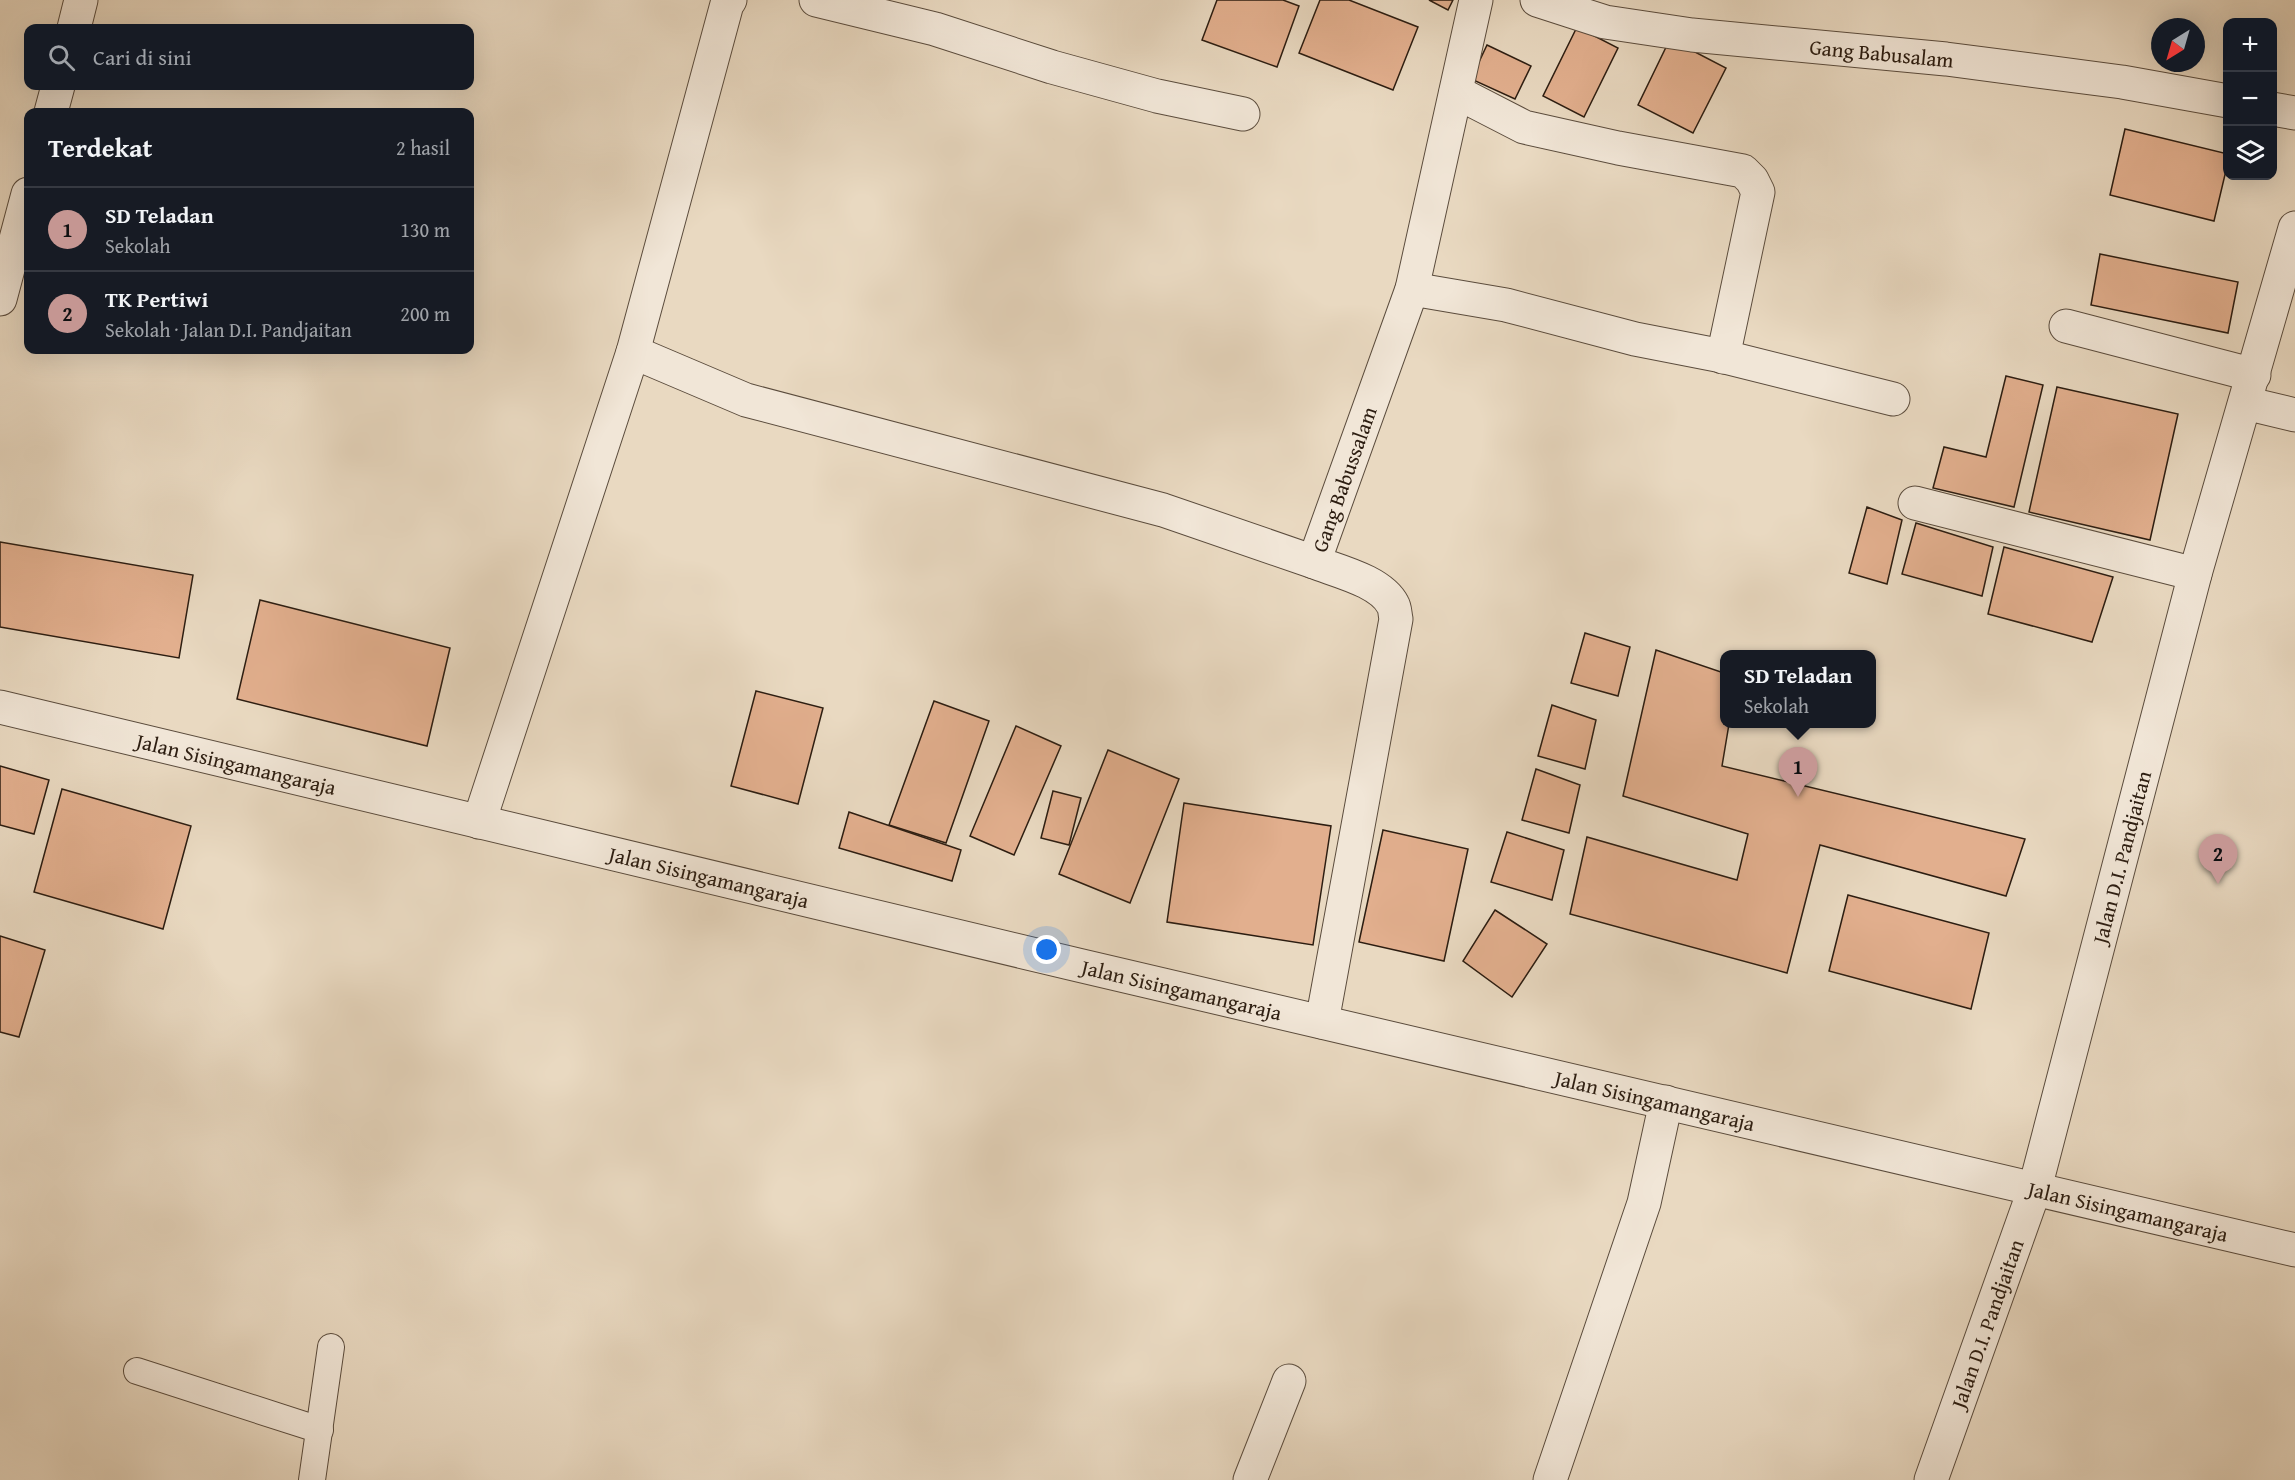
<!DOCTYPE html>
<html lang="id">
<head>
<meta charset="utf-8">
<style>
  :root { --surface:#171b24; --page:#242831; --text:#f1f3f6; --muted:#9ea1a6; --line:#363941; --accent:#c59692 }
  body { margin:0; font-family:"Gentium Book Plus",serif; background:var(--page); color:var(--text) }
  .controls { position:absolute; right:18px; top:18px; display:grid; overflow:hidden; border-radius:12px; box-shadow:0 6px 24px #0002 }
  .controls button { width:54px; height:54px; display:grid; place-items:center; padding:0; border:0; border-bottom:2px solid var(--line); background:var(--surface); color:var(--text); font:30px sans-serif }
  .compass { position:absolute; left:2151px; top:18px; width:54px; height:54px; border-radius:50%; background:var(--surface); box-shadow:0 6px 24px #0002; rotate:217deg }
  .you { position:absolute; left:1047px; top:950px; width:21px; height:21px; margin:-15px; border:4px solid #fff; border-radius:50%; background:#1a73e8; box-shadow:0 0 0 9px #1a73e833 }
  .badge { display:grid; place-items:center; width:39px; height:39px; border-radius:50%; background:var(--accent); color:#111; font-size:20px; font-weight:700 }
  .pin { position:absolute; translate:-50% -50px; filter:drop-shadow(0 2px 3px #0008) }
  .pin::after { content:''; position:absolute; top:32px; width:21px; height:18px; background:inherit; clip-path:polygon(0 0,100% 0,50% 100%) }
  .popup { position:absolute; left:1720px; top:650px; width:156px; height:78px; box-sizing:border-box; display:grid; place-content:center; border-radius:12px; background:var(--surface); filter:drop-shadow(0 2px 4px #0005); font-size:20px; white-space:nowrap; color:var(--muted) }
  .popup b { font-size:22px; color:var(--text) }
  .popup::after { content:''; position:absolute; left:50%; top:100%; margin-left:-12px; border:12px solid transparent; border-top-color:var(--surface) }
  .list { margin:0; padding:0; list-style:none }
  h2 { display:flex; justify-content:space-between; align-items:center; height:78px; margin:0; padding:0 24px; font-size:26px }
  h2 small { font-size:20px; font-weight:400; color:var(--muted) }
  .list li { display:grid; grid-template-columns:39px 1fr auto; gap:18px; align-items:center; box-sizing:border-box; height:84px; padding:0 24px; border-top:2px solid var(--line) }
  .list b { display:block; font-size:22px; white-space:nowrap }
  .list p { margin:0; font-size:20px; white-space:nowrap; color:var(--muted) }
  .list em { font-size:20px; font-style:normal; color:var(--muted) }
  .icon { flex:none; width:33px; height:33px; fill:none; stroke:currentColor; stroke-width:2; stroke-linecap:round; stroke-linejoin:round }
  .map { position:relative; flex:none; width:2295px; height:1480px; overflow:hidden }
  .search { position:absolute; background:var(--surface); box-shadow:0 6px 24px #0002; left:24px; top:24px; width:450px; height:66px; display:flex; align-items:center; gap:15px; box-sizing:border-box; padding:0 21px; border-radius:12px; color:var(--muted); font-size:22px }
  .panel { position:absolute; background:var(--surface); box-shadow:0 6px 24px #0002; left:24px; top:108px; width:450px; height:246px; border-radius:12px }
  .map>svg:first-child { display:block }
</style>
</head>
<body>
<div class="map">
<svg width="2295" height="1480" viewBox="0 0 2295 1480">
  <rect width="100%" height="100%" fill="#e9d9c1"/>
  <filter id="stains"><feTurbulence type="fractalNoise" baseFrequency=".00333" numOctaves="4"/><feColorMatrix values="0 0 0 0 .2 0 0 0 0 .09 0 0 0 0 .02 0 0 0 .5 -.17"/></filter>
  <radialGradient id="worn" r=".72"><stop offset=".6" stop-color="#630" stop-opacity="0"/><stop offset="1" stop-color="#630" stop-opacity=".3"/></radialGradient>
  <g fill="#e2af8e" stroke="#2c1d11" stroke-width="1.5">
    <path d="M1217,0H1283L1299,6L1277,67L1202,40Z"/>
    <path d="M1320,0H1349L1418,27L1393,90L1299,53Z"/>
    <path d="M1429,0H1453L1448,10Z"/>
    <path d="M1577,27L1618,48L1584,117L1543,96Z"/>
    <path d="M1670,39L1726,68L1693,133L1638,105Z"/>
    <path d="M1487,45L1531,66L1515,99L1471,79Z"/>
    <path d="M2125,129L2228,154V162L2214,221L2110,195Z"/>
    <path d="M2100,254L2238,282L2228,333L2091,305Z"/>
    <path d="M2006,376L2043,385L2014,507L1933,488L1944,447L1986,457Z"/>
    <path d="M2057,387L2178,414L2150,540L2029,512Z"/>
    <path d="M1867,507L1902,520L1887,584L1849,573Z"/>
    <path d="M1916,523L1993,547L1982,596L1902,574Z"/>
    <path d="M0,542L193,575L179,658L0,627Z"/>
    <path d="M2004,547L2113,577L2092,642L1988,614Z"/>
    <path d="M260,600L450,648L427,746L237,699Z"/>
    <path d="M1585,633L1630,647L1618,696L1571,683Z"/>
    <path d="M1656,650L1724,673V724H1729L1722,766L2025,839L2006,896L1820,845L1787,973L1570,914L1587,837L1737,880L1748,834L1623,796Z"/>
    <path d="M756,691L823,708L798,804L731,786Z"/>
    <path d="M934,701L989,721L946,843L889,825Z"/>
    <path d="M1552,705L1596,720L1585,769L1538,756Z"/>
    <path d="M1016,726L1061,746L1014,855L970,836Z"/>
    <path d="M1108,750L1179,779L1130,903L1059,874Z"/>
    <path d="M0,766L49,780L34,834L0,825Z"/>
    <path d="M1536,769L1580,785L1569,833L1522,820Z"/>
    <path d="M62,789L191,826L163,929L34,892Z"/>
    <path d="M1053,791L1081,798L1069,845L1041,838Z"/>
    <path d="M1184,803L1331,826L1313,945L1167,922Z"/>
    <path d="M849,812L961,850L952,881L839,848Z"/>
    <path d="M1383,830L1468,849L1444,961L1359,942Z"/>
    <path d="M1507,832L1564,850L1552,900L1491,882Z"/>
    <path d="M1848,895L1989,933L1971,1009L1829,971Z"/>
    <path d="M1495,910L1547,944L1512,997L1463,961Z"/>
    <path d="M0,936L45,950L19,1037L0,1032Z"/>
  </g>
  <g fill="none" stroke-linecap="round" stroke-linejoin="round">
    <defs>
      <g id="pedestrian">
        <path d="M137,1371L320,1430"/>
        <path d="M312,1480L331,1347"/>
      </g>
      <g id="minor">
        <path d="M816,0L935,29L1052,67L1157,96L1243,114"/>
        <path id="s1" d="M1537,0L1605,22L1692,35L1946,59L2122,82L2228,101"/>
        <path d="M1456,92L1524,127L1618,148L1743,171L1752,180L1758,192L1723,357"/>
        <path d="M2272,109L2295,113"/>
        <path d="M1412,289L1506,305L1635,339L1717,355L1893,399"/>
        <path d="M2066,326L2254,375"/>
        <path d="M633,352L746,400L1163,510L1314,562"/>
        <path d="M2245,403L2295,415"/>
        <path d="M1915,503L2195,574"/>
        <path d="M479,822L633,352L727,4L730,0"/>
        <path id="s2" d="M1322,1022L1396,619C1395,615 1395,608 1393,605C1381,581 1337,571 1314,562L1412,289L1476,0"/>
        <path d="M1250,1480L1289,1381"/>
        <path d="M1550,1480L1644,1203L1666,1102"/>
        <path id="s3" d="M1931,1480L2035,1188L2195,574L2295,228"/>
      </g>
      <g id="tertiary">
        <path d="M74,28L81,0"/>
        <path d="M51,112L58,86"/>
        <path d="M0,299L28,194"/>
        <path id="s4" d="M0,707L1078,965L2295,1250"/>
      </g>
    </defs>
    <use href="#pedestrian" stroke="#5b4c3d" stroke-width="28"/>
    <use href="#minor" stroke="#5b4c3d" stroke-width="35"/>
    <use href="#tertiary" stroke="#5b4c3d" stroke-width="35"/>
    <use href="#pedestrian" stroke="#f1e6d7" stroke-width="26"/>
    <use href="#minor" stroke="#f1e6d7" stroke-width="33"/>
    <use href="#tertiary" stroke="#f1e6d7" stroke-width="33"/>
  </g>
  <g text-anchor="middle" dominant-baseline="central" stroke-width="4.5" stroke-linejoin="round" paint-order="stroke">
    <g font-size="21" fill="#2c1d11" stroke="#f1e6d7">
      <text stroke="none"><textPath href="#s1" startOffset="350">Gang Babusalam</textPath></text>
      <text stroke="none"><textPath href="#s2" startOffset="604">Gang Babussalam</textPath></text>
      <text stroke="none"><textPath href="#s4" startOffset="243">Jalan Sisingamangaraja</textPath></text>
      <text stroke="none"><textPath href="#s3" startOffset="652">Jalan D.I. Pandjaitan</textPath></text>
      <text stroke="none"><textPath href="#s4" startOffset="729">Jalan Sisingamangaraja</textPath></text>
      <text stroke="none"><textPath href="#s4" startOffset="1215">Jalan Sisingamangaraja</textPath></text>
      <text stroke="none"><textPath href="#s4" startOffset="1701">Jalan Sisingamangaraja</textPath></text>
      <text stroke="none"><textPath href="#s4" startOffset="2187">Jalan Sisingamangaraja</textPath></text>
      <text stroke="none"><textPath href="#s3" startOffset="166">Jalan D.I. Pandjaitan</textPath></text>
    </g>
  </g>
  <rect width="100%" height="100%" filter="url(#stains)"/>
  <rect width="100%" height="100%" fill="url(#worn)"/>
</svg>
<div class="controls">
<button>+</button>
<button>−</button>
<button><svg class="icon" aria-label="layers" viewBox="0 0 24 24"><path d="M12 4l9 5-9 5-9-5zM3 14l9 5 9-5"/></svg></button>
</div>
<svg class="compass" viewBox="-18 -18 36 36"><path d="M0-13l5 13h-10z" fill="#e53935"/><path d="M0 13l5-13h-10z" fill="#9ea1a6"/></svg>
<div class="you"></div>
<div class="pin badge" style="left:1798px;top:797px">1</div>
<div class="popup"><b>SD Teladan</b>Sekolah</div>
<div class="pin badge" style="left:2218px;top:884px">2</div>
<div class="search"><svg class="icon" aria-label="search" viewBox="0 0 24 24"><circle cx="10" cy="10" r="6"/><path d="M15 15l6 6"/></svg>Cari di sini</div>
<section class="panel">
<h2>Terdekat<small>2 hasil</small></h2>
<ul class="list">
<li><span class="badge">1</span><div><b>SD Teladan</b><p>Sekolah</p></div><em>130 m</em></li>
<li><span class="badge">2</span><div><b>TK Pertiwi</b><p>Sekolah · Jalan D.I. Pandjaitan</p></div><em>200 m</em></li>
</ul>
</section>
</div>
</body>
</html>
